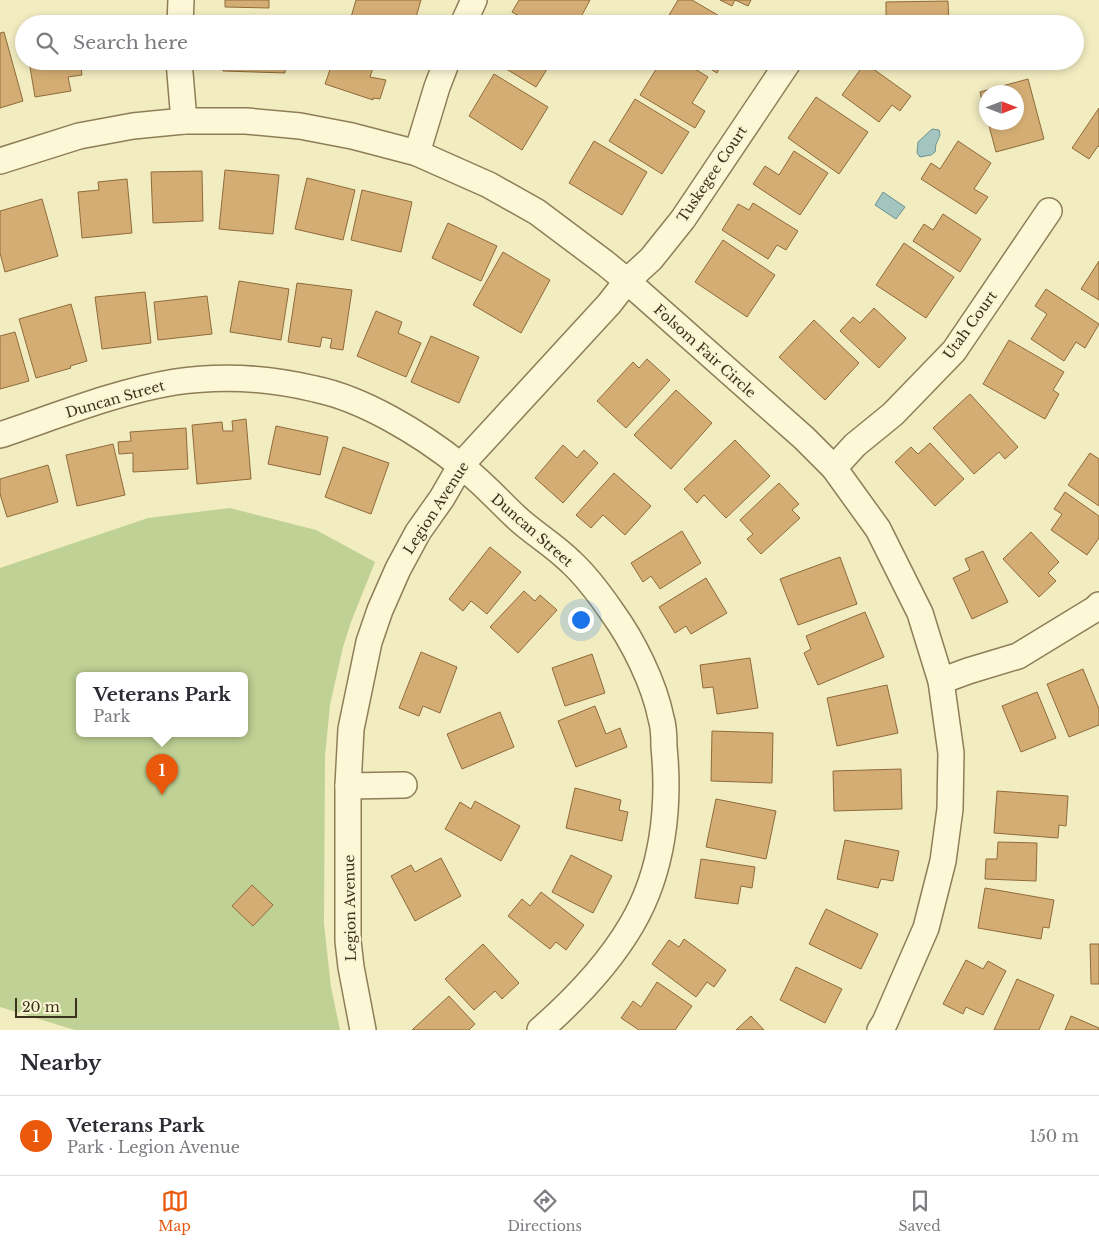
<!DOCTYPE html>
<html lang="en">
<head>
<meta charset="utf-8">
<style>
  :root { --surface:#fff; --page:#f2f2f3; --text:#2b2b33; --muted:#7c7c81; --line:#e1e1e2; --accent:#ea580c }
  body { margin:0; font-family:"Libre Baskerville",serif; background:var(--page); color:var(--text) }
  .compass { position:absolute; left:979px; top:85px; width:45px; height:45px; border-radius:50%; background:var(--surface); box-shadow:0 2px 8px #0003; rotate:90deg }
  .scale { position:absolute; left:15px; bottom:12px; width:62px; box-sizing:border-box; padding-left:5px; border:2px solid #3c311c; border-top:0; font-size:14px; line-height:18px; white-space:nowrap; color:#3c311c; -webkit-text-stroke:4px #f9f4d2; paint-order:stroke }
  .you { position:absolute; left:580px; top:619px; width:18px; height:18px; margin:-12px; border:4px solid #fff; border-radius:50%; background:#1a73e8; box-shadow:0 0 0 8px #1a73e833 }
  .badge { display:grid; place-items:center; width:32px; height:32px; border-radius:50%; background:var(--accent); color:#fff; font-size:16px; font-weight:700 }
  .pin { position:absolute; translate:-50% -41px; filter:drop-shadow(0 1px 2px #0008) }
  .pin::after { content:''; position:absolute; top:26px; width:18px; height:15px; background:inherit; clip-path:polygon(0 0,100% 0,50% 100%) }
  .popup { position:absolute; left:76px; top:672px; width:172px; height:65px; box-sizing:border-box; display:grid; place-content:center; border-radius:8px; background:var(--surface); filter:drop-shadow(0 1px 4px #0005); font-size:16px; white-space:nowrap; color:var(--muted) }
  .popup b { font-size:19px; color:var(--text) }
  .popup::after { content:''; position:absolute; left:50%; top:100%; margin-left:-10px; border:10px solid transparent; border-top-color:var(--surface) }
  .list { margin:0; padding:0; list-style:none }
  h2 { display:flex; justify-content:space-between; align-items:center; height:65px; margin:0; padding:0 20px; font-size:21px }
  h2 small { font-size:16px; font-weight:400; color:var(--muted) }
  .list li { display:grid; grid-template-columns:32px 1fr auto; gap:15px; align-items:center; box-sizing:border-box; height:80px; padding:0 20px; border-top:1px solid var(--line) }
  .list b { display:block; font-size:19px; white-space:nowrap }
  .list p { margin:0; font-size:16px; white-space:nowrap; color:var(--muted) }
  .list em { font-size:16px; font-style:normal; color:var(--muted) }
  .icon { flex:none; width:28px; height:28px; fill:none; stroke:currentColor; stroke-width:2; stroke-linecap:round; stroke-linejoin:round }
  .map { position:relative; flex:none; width:1099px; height:1030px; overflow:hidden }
  .search { position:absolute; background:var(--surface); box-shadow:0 2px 8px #0003; left:15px; right:15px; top:15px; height:55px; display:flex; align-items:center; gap:12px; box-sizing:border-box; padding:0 18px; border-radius:28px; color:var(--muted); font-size:19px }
  .sheet { height:145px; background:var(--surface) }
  nav { display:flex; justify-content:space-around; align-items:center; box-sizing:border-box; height:70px; border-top:1px solid var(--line); background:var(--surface); font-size:14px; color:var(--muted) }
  nav a { display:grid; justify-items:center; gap:2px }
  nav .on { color:var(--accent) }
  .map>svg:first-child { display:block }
</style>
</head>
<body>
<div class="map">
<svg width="1099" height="1030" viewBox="0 0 1099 1030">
  <rect width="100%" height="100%" fill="#f2ecc1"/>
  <path fill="#bfd194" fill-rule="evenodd" d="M230,508L316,530L375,562L351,622L343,647L330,705L325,756L324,924L331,987L340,1030H75L0,1007V568L148,518ZM80,676H244V734H80Z"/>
  <g fill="#a4c4c0" stroke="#6a9390">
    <path d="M932,129L939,130C941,136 939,137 937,142C935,145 936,149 935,152L931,155L920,157L917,153L918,142Z"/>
    <path d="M883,192L905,207L896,219L875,205Z"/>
  </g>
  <g fill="#d4ad74" stroke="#8f6b3a">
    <path d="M225,0H269V8L225,7Z"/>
    <path d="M356,0H421L414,24H349Z"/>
    <path d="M519,0H590L582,15L588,19L586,24H533L512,12Z"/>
    <path d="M678,0H692L733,24H669L665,22Z"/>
    <path d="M720,0H735L732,6Z"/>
    <path d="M735,0H751L748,6Z"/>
    <path d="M948,1L949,24H886V2Z"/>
    <path d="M225,20L287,22V24H225Z"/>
    <path d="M4,32L23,101L0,108V33Z"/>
    <path d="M29,61H80L82,75L68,77L71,91L35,97Z"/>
    <path d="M223,61H286L285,73L223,71Z"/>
    <path d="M333,61H375L370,77L386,80L380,99L373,98V100L325,84Z"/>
    <path d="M493,61H552L536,87Z"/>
    <path d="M674,61H682L708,77L692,103L705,111L695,128L640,95L660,63L669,69Z"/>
    <path d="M697,61H723L717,73Z"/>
    <path d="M865,63L911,96L900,111L892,105L879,122L842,95Z"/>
    <path d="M494,74L548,107L522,150L469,116Z"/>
    <path d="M1028,79L1044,139L996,152L988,122H1016V92H986V118L980,92Z"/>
    <path d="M816,97L868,132L839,174L788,138Z"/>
    <path d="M635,99L689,132L662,174L609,141Z"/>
    <path d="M1099,108V147L1098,146L1089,159L1072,148Z"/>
    <path d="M594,141L647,172L622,215L569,183Z"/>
    <path d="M958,141L991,163L974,189L988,197L976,214L921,179L931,163L940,169Z"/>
    <path d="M794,151L828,173L800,215L753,184L765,166L779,175Z"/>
    <path d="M225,170L279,175L273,234L219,229Z"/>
    <path d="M202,171L203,221L153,223L151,172Z"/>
    <path d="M307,178L355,190L343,240L295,229Z"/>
    <path d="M127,179L132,233L82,238L78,192L99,190L98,182Z"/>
    <path d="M362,190L412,202L401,252L351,240Z"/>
    <path d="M42,199L58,256L5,272L0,253V211Z"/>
    <path d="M753,203L798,231L786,250L777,245L768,259L722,230L738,204L749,210Z"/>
    <path d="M943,214L981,239L960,272L913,241L924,224L933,230Z"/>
    <path d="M448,223L497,246L481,281L432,258Z"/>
    <path d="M723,240L775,275L747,317L695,282Z"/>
    <path d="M904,243L954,277L926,318L876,285Z"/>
    <path d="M503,252L550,280L521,333L473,305Z"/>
    <path d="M1099,261V300L1081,289Z"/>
    <path d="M239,281L289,289L281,340L230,332Z"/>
    <path d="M297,283L352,290L343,350L330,348L332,339L322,337L320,347L288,342Z"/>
    <path d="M1046,289L1099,324L1085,348L1076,342L1064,361L1031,339L1047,314L1035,306Z"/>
    <path d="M145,292L151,343L102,349L95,297Z"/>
    <path d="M207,296L212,334L158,340L154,302Z"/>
    <path d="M71,304L87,361L70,366L71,368L36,378L19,319Z"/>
    <path d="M874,308L906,338L879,368L840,331L853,317L860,323Z"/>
    <path d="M376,311L402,322L398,333L421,343L406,377L357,356Z"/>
    <path d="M814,320L859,363L825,400L779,357Z"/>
    <path d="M15,332L29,381L0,389V336Z"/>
    <path d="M431,336L479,357L459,403L411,382Z"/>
    <path d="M1009,340L1064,372L1053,390L1059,394L1045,419L983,384Z"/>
    <path d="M647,359L670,380L626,428L597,401L633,362L639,368Z"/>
    <path d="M676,390L712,423L671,469L634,435Z"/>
    <path d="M970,394L1018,447L1005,459L999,452L974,474L933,428Z"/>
    <path d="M246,419L251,479L197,484L192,425L222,422L223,431H233L232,421Z"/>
    <path d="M276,426L328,437L320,475L268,464Z"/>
    <path d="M186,428L188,469L133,472V453L119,454L118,442L131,441L130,432Z"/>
    <path d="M735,440L770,476L726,518L704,495L697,503L684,489Z"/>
    <path d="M930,443L964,479L935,506L895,462L911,447L918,454Z"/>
    <path d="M113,444L125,495L77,506L66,455Z"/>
    <path d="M563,445L577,458L584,450L598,463L563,503L535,478Z"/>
    <path d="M343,447L389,463L371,514L325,497Z"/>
    <path d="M1090,453L1099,459V506L1068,485Z"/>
    <path d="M48,465L58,502L7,517L0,494V479Z"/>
    <path d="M614,473L651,506L625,535L603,515L591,528L576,515Z"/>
    <path d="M779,483L799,504L792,510L800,518L761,554L747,539L753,534L740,520Z"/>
    <path d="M1065,492L1099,516V538L1087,555L1051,530L1062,514L1054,509Z"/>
    <path d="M682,531L701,563L660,589L651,576L643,582L631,563Z"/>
    <path d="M1031,532L1059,562L1048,573L1056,581L1039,597L1003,559Z"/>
    <path d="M490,547L521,572L487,614L471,601L463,611L449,599Z"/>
    <path d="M983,551L1008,602L972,619L953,578L970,570L965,559Z"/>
    <path d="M840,557L857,604L798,625L780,579Z"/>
    <path d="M706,578L727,613L691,634L686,626L675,633L659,607Z"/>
    <path d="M524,591L535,601L540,595L557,610L518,653L490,627Z"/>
    <path d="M865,612L884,657L818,685L804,653L811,649L806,636Z"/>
    <path d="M421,652L457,667L440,713L423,706L419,716L399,708Z"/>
    <path d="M592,654L605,693L565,706L552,668Z"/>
    <path d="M750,658L758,708L717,714L713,687L703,688L700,665Z"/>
    <path d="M1083,669L1099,709V725L1069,737L1047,684Z"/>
    <path d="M887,685L898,733L837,746L827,698Z"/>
    <path d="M1037,692L1056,738L1021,752L1002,706Z"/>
    <path d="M595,706L606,734L620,728L627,747L576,767L558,721Z"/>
    <path d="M500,712L514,747L462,769L447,734Z"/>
    <path d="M712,731L773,733L772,783L711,781Z"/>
    <path d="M901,769L902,809L834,811L833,771Z"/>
    <path d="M575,788L621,800L619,810L628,812L622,841L566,828Z"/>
    <path d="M997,791L1068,796L1066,826L1059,825L1058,838L994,833Z"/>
    <path d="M716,799L776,811L766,859L706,847Z"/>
    <path d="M475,801L520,826L501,861L445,829L460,802L471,809Z"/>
    <path d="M845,840L899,851L893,881L881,879L878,888L837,879Z"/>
    <path d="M998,842L1037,843L1036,881L985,879L986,859H997Z"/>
    <path d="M571,855L612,876L593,913L552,892Z"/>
    <path d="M441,858L461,896L415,921L391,876L411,865L415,872Z"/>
    <path d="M701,859L755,867L752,888L741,886L738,904L695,898Z"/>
    <path d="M252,885L273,905L253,926L232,906Z"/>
    <path d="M985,888L1054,900L1049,928L1043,927L1041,939L978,928Z"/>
    <path d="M541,892L584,925L566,950L556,942L550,949L508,916L522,899L530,906Z"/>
    <path d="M826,909L878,934L861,969L809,944Z"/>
    <path d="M684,939L726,970L714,987L707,982L696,997L652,964L669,940L679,947Z"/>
    <path d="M483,944L519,983L502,999L495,991L474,1010L445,979Z"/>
    <path d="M1090,944H1099V984H1091Z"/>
    <path d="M966,960L983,969L988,961L1006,971L983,1015L966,1007L963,1014L943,1004Z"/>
    <path d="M796,967L842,989L825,1023L780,1000Z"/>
    <path d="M1017,979L1054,995L1039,1030H994Z"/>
    <path d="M657,982L692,1006L675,1030H639L621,1018L633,1001L641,1007Z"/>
    <path d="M449,996L475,1024L469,1030H412Z"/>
    <path d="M751,1016L764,1030H736Z"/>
    <path d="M1071,1016L1099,1028V1030H1065Z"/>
  </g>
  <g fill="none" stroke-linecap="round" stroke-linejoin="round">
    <defs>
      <g id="minor">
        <path d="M180,24L181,0"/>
        <path d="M463,24L474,0"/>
        <path d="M179,61L184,121"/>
        <path d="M417,153L437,87L447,61"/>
        <path d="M0,161L79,136L133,126L184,121H246L300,126L352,136L417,153L489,185L537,212L605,263L627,281L804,438L834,468L878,529L920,613L941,681L951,753L950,809L943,861L926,928L885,1022L880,1030"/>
        <path d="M0,435C57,416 115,392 175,382C221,375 269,378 315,389C364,399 421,434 460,465C480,480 498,500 516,517C533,533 554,545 571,562C584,574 601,596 612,612C633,641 654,683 661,718C664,727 664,737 664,747C670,807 663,871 632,924C610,962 573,1001 540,1030"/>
        <path d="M834,468L855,445L893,414L954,351L1049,211"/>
        <path d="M941,681L968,671L1018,656L1095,609L1099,605"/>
        <path d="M348,786L404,785"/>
        <path d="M363,1030L351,967L348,941V786L351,729L369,642L380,610L398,569L418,532L442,498L461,465L609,304L627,281L651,259L683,219L789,61"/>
      </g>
    </defs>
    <use href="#minor" stroke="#8e7e57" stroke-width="28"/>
    <use href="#minor" stroke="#fcf7d6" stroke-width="25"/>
  </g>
  <g text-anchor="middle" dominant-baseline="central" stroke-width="4.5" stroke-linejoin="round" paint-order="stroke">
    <g font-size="14" fill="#3c311c" stroke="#f9f4d2">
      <text transform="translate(712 174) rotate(-56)">Tuskegee Court</text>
      <text transform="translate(970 325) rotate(-54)">Utah Court</text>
      <text transform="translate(705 351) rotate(42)">Folsom Fair Circle</text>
      <text transform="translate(115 399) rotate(-16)">Duncan Street</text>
      <text transform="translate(436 508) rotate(-57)">Legion Avenue</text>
      <text transform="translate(532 530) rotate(41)">Duncan Street</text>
      <text transform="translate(350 908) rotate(-91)">Legion Avenue</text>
    </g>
  </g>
</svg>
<svg class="compass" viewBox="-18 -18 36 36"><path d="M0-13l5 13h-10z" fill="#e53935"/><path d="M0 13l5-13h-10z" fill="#7c7c81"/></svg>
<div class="scale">20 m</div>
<div class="you"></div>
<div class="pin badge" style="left:162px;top:795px">1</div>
<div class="popup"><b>Veterans Park</b>Park</div>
<div class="search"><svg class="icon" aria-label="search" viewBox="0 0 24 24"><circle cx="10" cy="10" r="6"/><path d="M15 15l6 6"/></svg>Search here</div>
</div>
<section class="sheet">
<h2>Nearby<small></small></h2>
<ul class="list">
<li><span class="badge">1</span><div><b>Veterans Park</b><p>Park · Legion Avenue</p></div><em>150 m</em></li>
</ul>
</section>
<nav>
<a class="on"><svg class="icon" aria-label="map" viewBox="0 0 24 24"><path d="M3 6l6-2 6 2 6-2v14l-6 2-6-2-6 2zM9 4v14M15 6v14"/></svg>Map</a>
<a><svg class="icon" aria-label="directions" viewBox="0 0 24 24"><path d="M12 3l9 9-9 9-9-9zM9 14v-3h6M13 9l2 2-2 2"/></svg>Directions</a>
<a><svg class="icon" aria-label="saved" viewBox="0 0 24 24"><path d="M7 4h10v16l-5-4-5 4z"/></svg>Saved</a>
</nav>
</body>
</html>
